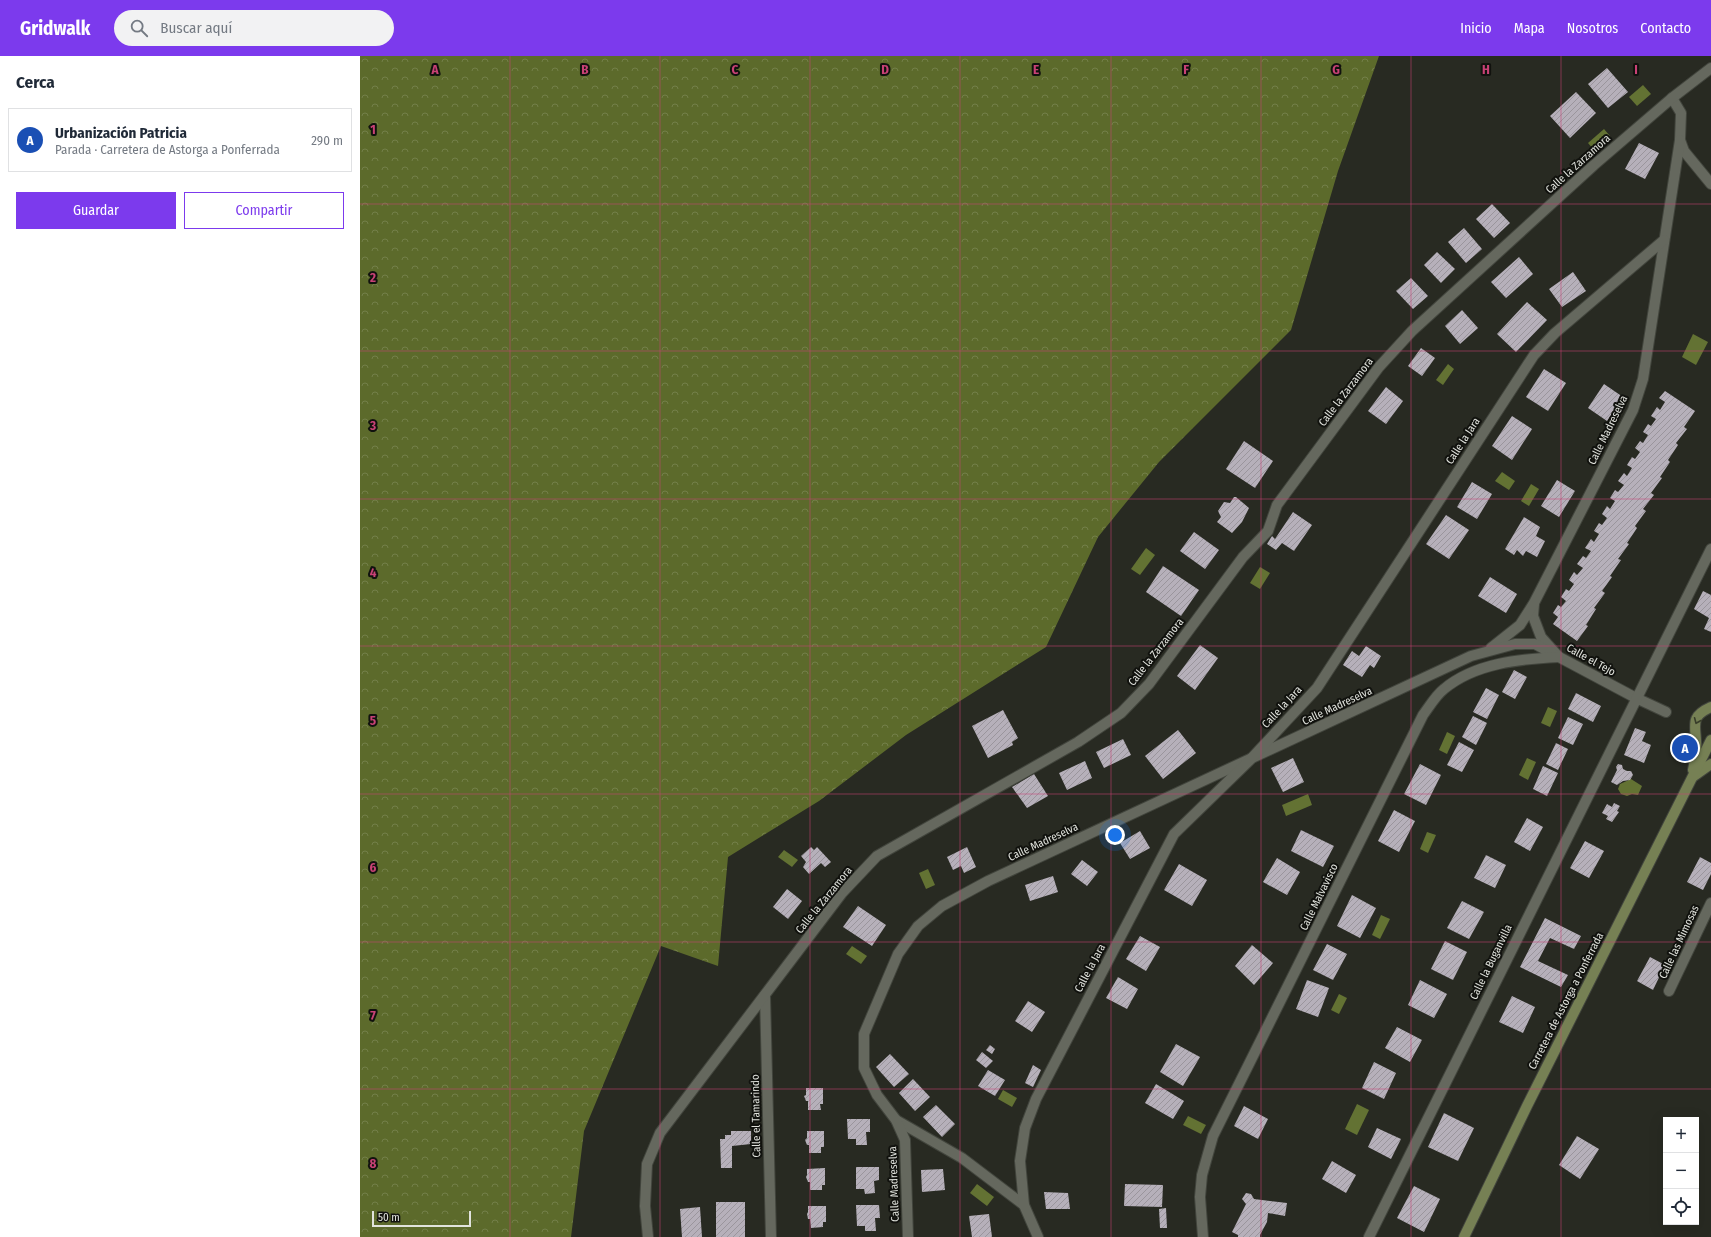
<!DOCTYPE html>
<html lang="es">
<head>
<meta charset="utf-8">
<style>
  :root { --surface:#fff; --page:#f2f2f3; --text:#1f2937; --muted:#747a83; --line:#e0e1e3; --accent:#7c3aed }
  body { margin:0; font-family:"Fira Sans Condensed",sans-serif; background:var(--page); color:var(--text) }
  .controls { position:absolute; right:12px; bottom:12px; display:grid; overflow:hidden; border-radius:0px; box-shadow:0 4px 16px #0002 }
  .controls button { width:36px; height:36px; display:grid; place-items:center; padding:0; border:0; border-bottom:1px solid var(--line); background:var(--surface); color:var(--text); font:20px sans-serif }
  .scale { position:absolute; left:12px; bottom:10px; width:99px; box-sizing:border-box; padding-left:4px; border:2px solid #e1e3dd; border-top:0; font-size:11px; line-height:14px; white-space:nowrap; color:#e1e3dd; -webkit-text-stroke:3px #11120e; paint-order:stroke }
  .you { position:absolute; left:755px; top:779px; width:14px; height:14px; margin:-10px; border:3px solid #fff; border-radius:50%; background:#1a73e8; box-shadow:0 0 0 6px #1a73e833 }
  .badge { display:grid; place-items:center; width:26px; height:26px; border-radius:50%; background:var(--accent); color:#fff; font-size:13px; font-weight:700 }
  .pin { position:absolute; translate:-50% -50%; border:2px solid #fff; box-shadow:0 1px 4px #0006 }
  .list { margin:0; padding:0; list-style:none }
  h2 { display:flex; justify-content:space-between; align-items:center; height:52px; margin:0; padding:0 16px; font-size:17px }
  h2 small { font-size:13px; font-weight:400; color:var(--muted) }
  .list li { display:grid; grid-template-columns:26px 1fr auto; gap:12px; align-items:center; box-sizing:border-box; height:64px; margin:0 8px 8px; padding:0 8px; border:1px solid var(--line); border-radius:0px }
  .list b { display:block; font-size:15px; white-space:nowrap }
  .list p { margin:0; font-size:13px; white-space:nowrap; color:var(--muted) }
  .list em { font-size:13px; font-style:normal; color:var(--muted) }
  .actions { display:flex; gap:8px; padding:12px 16px }
  .actions a { flex:1; padding:9px 0; border:1px solid var(--accent); border-radius:0px; text-align:center; font-size:14px; color:var(--accent) }
  .actions .main { background:var(--accent); color:#fff }
  .icon { flex:none; width:22px; height:22px; fill:none; stroke:currentColor; stroke-width:2; stroke-linecap:round; stroke-linejoin:round }
  .map { position:relative; flex:none; width:1351px; height:1181px; overflow:hidden }
  header { display:flex; align-items:center; gap:24px; box-sizing:border-box; height:56px; padding:0 20px; background:var(--accent); color:#fff }
  header strong { font-size:19px }
  nav { display:flex; gap:22px; margin-inline-start:auto; font-size:14px }
  .search { width:280px; height:36px; background:var(--page); display:flex; align-items:center; gap:10px; box-sizing:border-box; padding:0 14px; border-radius:22px; color:var(--muted); font-size:15px }
  main { display:flex }
  aside { flex:1; background:var(--surface) }
  .map>svg:first-child { display:block }
</style>
</head>
<body>
<header>
<strong>Gridwalk</strong>
<div class="search"><svg class="icon" aria-label="search" viewBox="0 0 24 24"><circle cx="10" cy="10" r="6"/><path d="M15 15l6 6"/></svg>Buscar aquí</div>
<nav><a>Inicio</a><a>Mapa</a><a>Nosotros</a><a>Contacto</a></nav>
</header>
<main>
<aside>
<h2>Cerca<small></small></h2>
<ul class="list">
<li><span class="badge" style="background:#1a4fb4">A</span><div><b>Urbanización Patricia</b><p>Parada · Carretera de Astorga a Ponferrada</p></div><em>290 m</em></li>
</ul>
<div class="actions"><a class="main">Guardar</a><a>Compartir</a></div>
</aside>
<div class="map">
<svg width="1351" height="1181" viewBox="0 0 1351 1181">
  <defs>
    <pattern id="forest-crowns" width="20" height="18" patternUnits="userSpaceOnUse"><rect width="20" height="18" fill="#5c6a2b"/><path d="M2 6a3 3 0 1 1 6 0M12 15a3 3 0 1 1 6 0" fill="none" stroke="#737f49"/></pattern>
    <pattern id="building-hatch" width="6" height="6" patternUnits="userSpaceOnUse"><rect width="6" height="6" fill="#b6b0ba"/><path d="M-1 1l2-2M0 6l6-6M5 7l2-2" fill="none" stroke="#9a959c"/></pattern>
  </defs>
  <rect width="100%" height="100%" fill="#282a22"/>
  <path fill="url(#forest-crowns)" d="M0,0H1019L978,115L931,274L799,406L738,481L686,591L546,679L459,745L368,801L358,910L301,890L224,1075L211,1181H0Z"/>
  <g fill="#637233">
    <path d="M1283,29L1291,38L1277,50L1269,41Z"/>
    <path d="M1244,73L1250,80L1234,94L1228,87Z"/>
    <path d="M1333,278L1348,286L1336,309L1322,301Z"/>
    <path d="M1088,308L1094,313L1083,329L1076,324Z"/>
    <path d="M1142,416L1155,425L1149,434L1135,425Z"/>
    <path d="M1171,428L1179,433L1169,450L1161,445Z"/>
    <path d="M786,492L795,499L780,519L771,513Z"/>
    <path d="M900,511L910,517L900,533L890,527Z"/>
    <path d="M1188,651L1197,655L1190,671L1181,667Z"/>
    <path d="M1087,676L1095,680L1087,698L1079,694Z"/>
    <path d="M1167,702L1176,706L1168,724L1159,719Z"/>
    <path d="M1271,723L1282,730L1278,739L1272,738L1267,740L1261,738L1258,733L1260,728Z"/>
    <path d="M948,738L952,749L926,760L922,749Z"/>
    <path d="M1067,776L1076,779L1068,797L1060,793Z"/>
    <path d="M424,794L438,804L432,811L418,801Z"/>
    <path d="M568,813L575,829L566,833L559,817Z"/>
    <path d="M1021,859L1030,863L1020,883L1012,879Z"/>
    <path d="M492,890L507,900L501,908L486,898Z"/>
    <path d="M979,938L987,942L979,958L971,954Z"/>
    <path d="M643,1034L657,1042L652,1051L638,1043Z"/>
    <path d="M997,1048L1009,1054L997,1079L985,1073Z"/>
    <path d="M828,1060L846,1069L841,1078L823,1069Z"/>
    <path d="M617,1128L634,1141L627,1150L610,1137Z"/>
  </g>
  <g fill="url(#building-hatch)">
    <path d="M1247,12L1268,36L1248,52L1228,28Z"/>
    <path d="M1216,36L1236,57L1210,82L1190,60Z"/>
    <path d="M1279,87L1299,97L1285,123L1265,113Z"/>
    <path d="M1132,148L1150,167L1134,182L1116,163Z"/>
    <path d="M1104,172L1122,193L1106,207L1088,186Z"/>
    <path d="M1077,196L1095,213L1081,227L1064,209Z"/>
    <path d="M1159,201L1173,218L1146,242L1131,226Z"/>
    <path d="M1213,216L1226,235L1202,251L1189,233Z"/>
    <path d="M1051,222L1068,240L1053,253L1036,235Z"/>
    <path d="M1167,246L1187,264L1156,296L1137,278Z"/>
    <path d="M1102,254L1118,272L1100,288L1085,270Z"/>
    <path d="M1061,292L1075,302L1062,320L1048,310Z"/>
    <path d="M1184,313L1206,327L1188,355L1166,341Z"/>
    <path d="M1244,328L1263,341L1247,365L1228,352Z"/>
    <path d="M1026,331L1043,345L1026,368L1008,355Z"/>
    <path d="M1305,335L1335,355L1324,371L1327,373L1316,387L1318,389L1308,404L1310,406L1300,421L1302,422L1291,437L1294,439L1283,453L1286,455L1275,470L1277,472L1267,487L1269,488L1258,503L1261,504L1250,520L1252,521L1242,535L1245,537L1234,552L1236,553L1226,569L1228,570L1217,585L1193,568L1198,561L1193,557L1198,549L1201,551L1206,545L1201,541L1206,533L1209,535L1214,528L1209,524L1214,516L1217,519L1223,512L1217,508L1223,500L1226,502L1231,495L1225,492L1231,483L1234,486L1239,478L1234,475L1239,467L1242,469L1247,462L1242,458L1247,450L1250,453L1255,445L1250,442L1255,434L1258,436L1264,429L1258,425L1264,417L1267,420L1272,412L1267,409L1272,401L1275,403L1280,396L1275,392L1280,385L1283,387L1288,379L1283,376L1288,368L1291,370L1296,363L1291,360L1297,351L1300,354L1305,346L1299,342Z"/>
    <path d="M1152,360L1172,373L1152,404L1132,390Z"/>
    <path d="M884,385L913,405L895,432L866,413Z"/>
    <path d="M1197,424L1215,435L1199,461L1181,450Z"/>
    <path d="M1112,426L1132,438L1117,463L1097,451Z"/>
    <path d="M874,441H876L889,452L882,466L872,477L857,466L861,461L858,455L864,446L870,447Z"/>
    <path d="M933,456L952,469L934,495L922,487L916,494L907,488L912,480L915,483Z"/>
    <path d="M1086,459L1109,474L1089,503L1066,488Z"/>
    <path d="M1164,461L1180,471L1176,480L1185,485L1177,501L1166,495L1163,500L1157,494L1154,499L1145,493Z"/>
    <path d="M834,476L859,494L845,513L820,495Z"/>
    <path d="M803,510L839,534L821,560L786,536Z"/>
    <path d="M1130,521L1157,538L1146,557L1118,540Z"/>
    <path d="M1343,535L1351,539V576L1344,573L1349,562L1334,553Z"/>
    <path d="M840,589L858,602L835,634L817,620Z"/>
    <path d="M1006,590L1021,600L1014,612L1010,609L1002,621L983,609L992,595L999,600Z"/>
    <path d="M1154,614L1167,621L1155,643L1142,636Z"/>
    <path d="M1126,632L1139,639L1127,663L1113,656Z"/>
    <path d="M1216,637L1241,650L1233,666L1208,653Z"/>
    <path d="M643,654L658,682L652,686L653,689L628,702L612,670Z"/>
    <path d="M1113,660L1127,667L1116,689L1102,681Z"/>
    <path d="M1208,661L1223,668L1213,689L1198,682Z"/>
    <path d="M1275,672L1286,676L1282,685L1291,689L1284,707L1264,699Z"/>
    <path d="M818,674L836,697L803,723L785,700Z"/>
    <path d="M763,683L771,699L744,712L736,696Z"/>
    <path d="M1099,686L1114,694L1102,716L1087,709Z"/>
    <path d="M1196,687L1208,693L1198,714L1186,708Z"/>
    <path d="M933,702L944,726L923,736L911,712Z"/>
    <path d="M725,705L732,722L707,734L699,717Z"/>
    <path d="M1060,708L1081,719L1066,749L1044,738Z"/>
    <path d="M1258,708L1262,709L1263,713L1267,715H1271L1273,719L1270,724L1263,725L1257,729L1251,726L1257,714L1256,711Z"/>
    <path d="M1183,710L1198,717L1187,740L1173,733Z"/>
    <path d="M674,718L688,740L667,752L652,731Z"/>
    <path d="M1254,747L1260,750L1257,755L1259,756L1252,766L1246,763L1248,760L1242,757L1247,748L1252,751Z"/>
    <path d="M1034,754L1055,765L1039,796L1018,785Z"/>
    <path d="M1167,762L1183,771L1170,795L1154,786Z"/>
    <path d="M941,774L974,790L963,811L931,795Z"/>
    <path d="M780,775L790,792L770,803L760,787Z"/>
    <path d="M1225,785L1244,795L1229,822L1210,812Z"/>
    <path d="M451,791L454,794L457,791L471,806L465,811L461,807L449,818L443,811L446,806L441,800Z"/>
    <path d="M607,791L616,811L604,817L601,810L593,814L587,801Z"/>
    <path d="M1126,799L1146,809L1135,832L1114,822Z"/>
    <path d="M1340,801L1351,807V818L1343,834L1327,826Z"/>
    <path d="M917,802L940,816L927,839L903,826Z"/>
    <path d="M722,804L738,816L727,830L711,818Z"/>
    <path d="M819,808L847,824L832,850L804,834Z"/>
    <path d="M693,820L698,836L670,845L665,829Z"/>
    <path d="M427,833L442,845L428,863L413,851Z"/>
    <path d="M992,839L1016,852L1000,882L977,870Z"/>
    <path d="M1102,845L1124,856L1109,883L1087,872Z"/>
    <path d="M498,850L526,869L512,890L483,871Z"/>
    <path d="M1185,862L1221,880L1214,893L1190,882L1178,905L1208,919L1201,931L1160,911Z"/>
    <path d="M780,880L800,891L786,915L766,903Z"/>
    <path d="M1085,885L1107,896L1093,924L1071,913Z"/>
    <path d="M967,888L987,898L973,924L953,914Z"/>
    <path d="M892,889L913,907L894,929L875,910Z"/>
    <path d="M1290,901L1305,909L1293,934L1277,925Z"/>
    <path d="M758,921L778,933L767,953L746,942Z"/>
    <path d="M947,924L969,932L958,961L936,953Z"/>
    <path d="M1060,924L1087,938L1074,962L1048,949Z"/>
    <path d="M1152,940L1175,951L1163,977L1139,966Z"/>
    <path d="M668,945L685,956L672,976L655,965Z"/>
    <path d="M1037,971L1062,984L1050,1006L1025,992Z"/>
    <path d="M816,988L840,1001L823,1030L800,1016Z"/>
    <path d="M630,989L635,993L632,998L626,994Z"/>
    <path d="M622,996L633,1005L626,1012L616,1004Z"/>
    <path d="M530,998L549,1018L534,1031L516,1011Z"/>
    <path d="M1014,1006L1036,1017L1024,1043L1002,1032Z"/>
    <path d="M673,1009L681,1014L673,1031L665,1027Z"/>
    <path d="M628,1014L645,1024L635,1040L618,1030Z"/>
    <path d="M553,1023L570,1041L555,1055L539,1037Z"/>
    <path d="M796,1028L824,1045L813,1063L785,1047Z"/>
    <path d="M446,1032H463V1048H460L461,1054H448V1045H446L444,1040L446,1039Z"/>
    <path d="M576,1049L595,1068L582,1081L563,1061Z"/>
    <path d="M884,1050L908,1063L898,1083L874,1070Z"/>
    <path d="M1084,1057L1114,1072L1098,1105L1068,1091Z"/>
    <path d="M487,1063H510V1076H506L507,1089H496V1083H488Z"/>
    <path d="M1017,1072L1041,1083L1031,1103L1008,1091Z"/>
    <path d="M371,1075H391V1088L372,1090V1112H361L360,1083H365V1079H371Z"/>
    <path d="M447,1075H464V1091H461V1097H449V1089H447L445,1084L447,1082Z"/>
    <path d="M1217,1080L1239,1093L1220,1123L1199,1109Z"/>
    <path d="M972,1105L996,1119L986,1137L962,1123Z"/>
    <path d="M496,1111H519V1124L514,1125L515,1137L505,1138L504,1133H496Z"/>
    <path d="M465,1112V1129H462V1134H450V1126H448L446,1121L447,1119V1113Z"/>
    <path d="M583,1113L585,1134L562,1136L561,1114Z"/>
    <path d="M765,1128L803,1129L802,1151L764,1150Z"/>
    <path d="M1054,1130L1080,1143L1064,1176L1037,1162Z"/>
    <path d="M684,1136L708,1137L710,1153H686Z"/>
    <path d="M886,1137L891,1138L894,1143L927,1147L925,1160L908,1157L907,1166L900,1179V1181H878V1179L872,1176L886,1148L882,1143Z"/>
    <rect x="356" y="1146" width="29" height="35"/>
    <path d="M496,1149H519L520,1162H515L516,1175H505V1170H497Z"/>
    <path d="M448,1150H466V1166H463V1171L451,1172L450,1163H448L447,1158L448,1156Z"/>
    <path d="M340,1151L342,1181H322L320,1153Z"/>
    <path d="M806,1152L807,1172H800L799,1153Z"/>
    <path d="M629,1158L632,1181H612L609,1160Z"/>
  </g>
  <g fill="none" stroke-linecap="round" stroke-linejoin="round">
    <defs>
      <g id="minor">
        <path d="M1312,42L1321,57L1320,84L1324,95L1351,128"/>
        <path d="M1174,548L1173,560L1181,581L1199,601L1276,642L1306,656"/>
        <path d="M1131,592L1160,569L1174,547L1273,354L1283,323L1320,84"/>
        <path d="M1309,935L1351,847"/>
        <path d="M405,939L411,1181"/>
        <path d="M536,1064L602,1102L664,1149"/>
        <path d="M288,1181L285,1150L287,1108L300,1077L482,837L517,800L718,686L761,657L789,628L883,501L908,475L917,449L1019,311L1052,275L1234,109L1312,42L1351,12"/>
        <path d="M548,1181L545,1084L536,1064L517,1039L504,1012V978L538,898L558,870L582,850L628,825L1111,600L1155,588H1175L1199,601"/>
        <path d="M678,1181L664,1149L660,1105L665,1072L676,1043L814,778L889,705L957,632L1174,299L1195,277L1304,184"/>
        <path d="M843,1181L840,1141L842,1119L853,1080L1063,659C1069,651 1076,639 1084,633C1115,607 1160,603 1199,601"/>
        <path d="M1009,1181L1351,493"/>
      </g>
      <g id="secondary">
        <path d="M1333,714C1335,704 1337,694 1336,685C1335,667 1331,660 1351,651"/>
        <path d="M1334,720L1351,708"/>
        <path d="M1104,1181L1167,1050L1351,684"/>
      </g>
    </defs>
    <use href="#minor" stroke="#42453d" stroke-width="12"/>
    <use href="#secondary" stroke="#42453d" stroke-width="12"/>
    <use href="#minor" stroke="#65685e" stroke-width="10"/>
    <use href="#secondary" stroke="#768054" stroke-width="10"/>
  </g>
  <defs><path id="oneway-chevron" d="M-2-3.5L2.5 0L-2 3.5" fill="none" stroke-width="1.6" stroke-linecap="round" stroke-linejoin="round"/></defs>
  <use stroke="#393e2a" href="#oneway-chevron" transform="translate(1337 665) rotate(113)"/>
  <path fill="none" stroke="#c84175" stroke-width="1" stroke-opacity="0.55" d="M150,0V1181M300,0V1181M450,0V1181M600,0V1181M751,0V1181M901,0V1181M1051,0V1181M1201,0V1181M0,148H1351M0,295H1351M0,443H1351M0,590H1351M0,738H1351M0,886H1351M0,1033H1351"/>
  <g text-anchor="middle" dominant-baseline="central" stroke-width="4" stroke-linejoin="round" paint-order="stroke">
    <g font-size="11" fill="#e1e3dd" stroke="#11120e">
      <text transform="translate(1218 108) rotate(-42)">Calle la Zarzamora</text>
      <text transform="translate(986 336) rotate(-53)">Calle la Zarzamora</text>
      <text transform="translate(1248 374) rotate(-64)">Calle Madreselva</text>
      <text transform="translate(1103 385) rotate(-57)">Calle la Jara</text>
      <text transform="translate(796 596) rotate(-52)">Calle la Zarzamora</text>
      <text transform="translate(1231 604) rotate(29)">Calle el Tejo</text>
      <text transform="translate(977 650) rotate(-25)">Calle Madreselva</text>
      <text transform="translate(922 651) rotate(-47)">Calle la Jara</text>
      <text transform="translate(683 786) rotate(-25)">Calle Madreselva</text>
      <text transform="translate(959 841) rotate(-64)">Calle Malvavisco</text>
      <text transform="translate(464 844) rotate(-51)">Calle la Zarzamora</text>
      <text transform="translate(1319 886) rotate(-65)">Calle las Mimosas</text>
      <text transform="translate(1131 906) rotate(-64)">Calle la Buganvilla</text>
      <text transform="translate(730 912) rotate(-62)">Calle la Jara</text>
      <text transform="translate(1206 945) rotate(-63)">Carretera de Astorga a Ponferrada</text>
      <text transform="translate(396 1060) rotate(-91)">Calle el Tamarindo</text>
      <text transform="translate(534 1128) rotate(-92)">Calle Madreselva</text>
    </g>
  </g>
  <g font-size="13" text-anchor="middle" font-weight="bold" fill="#c84175" stroke="#11120e" stroke-width="4" stroke-linejoin="round" paint-order="stroke">
    <text x="75" y="18">A</text>
    <text x="225" y="18">B</text>
    <text x="375" y="18">C</text>
    <text x="525" y="18">D</text>
    <text x="676" y="18">E</text>
    <text x="826" y="18">F</text>
    <text x="976" y="18">G</text>
    <text x="1126" y="18">H</text>
    <text x="1276" y="18">I</text>
    <text x="13" y="78">1</text>
    <text x="13" y="226">2</text>
    <text x="13" y="374">3</text>
    <text x="13" y="521">4</text>
    <text x="13" y="669">5</text>
    <text x="13" y="816">6</text>
    <text x="13" y="964">7</text>
    <text x="13" y="1112">8</text>
  </g>
</svg>
<div class="controls">
<button>+</button>
<button>−</button>
<button><svg class="icon" aria-label="locate" viewBox="0 0 24 24"><circle cx="12" cy="12" r="6"/><path d="M12 2v4M12 18v4M2 12h4M18 12h4"/></svg></button>
</div>
<div class="scale">50 m</div>
<div class="you"></div>
<div class="pin badge" style="left:1325px;top:692px;background:#1a4fb4">A</div>
</div>
</main>
</body>
</html>
